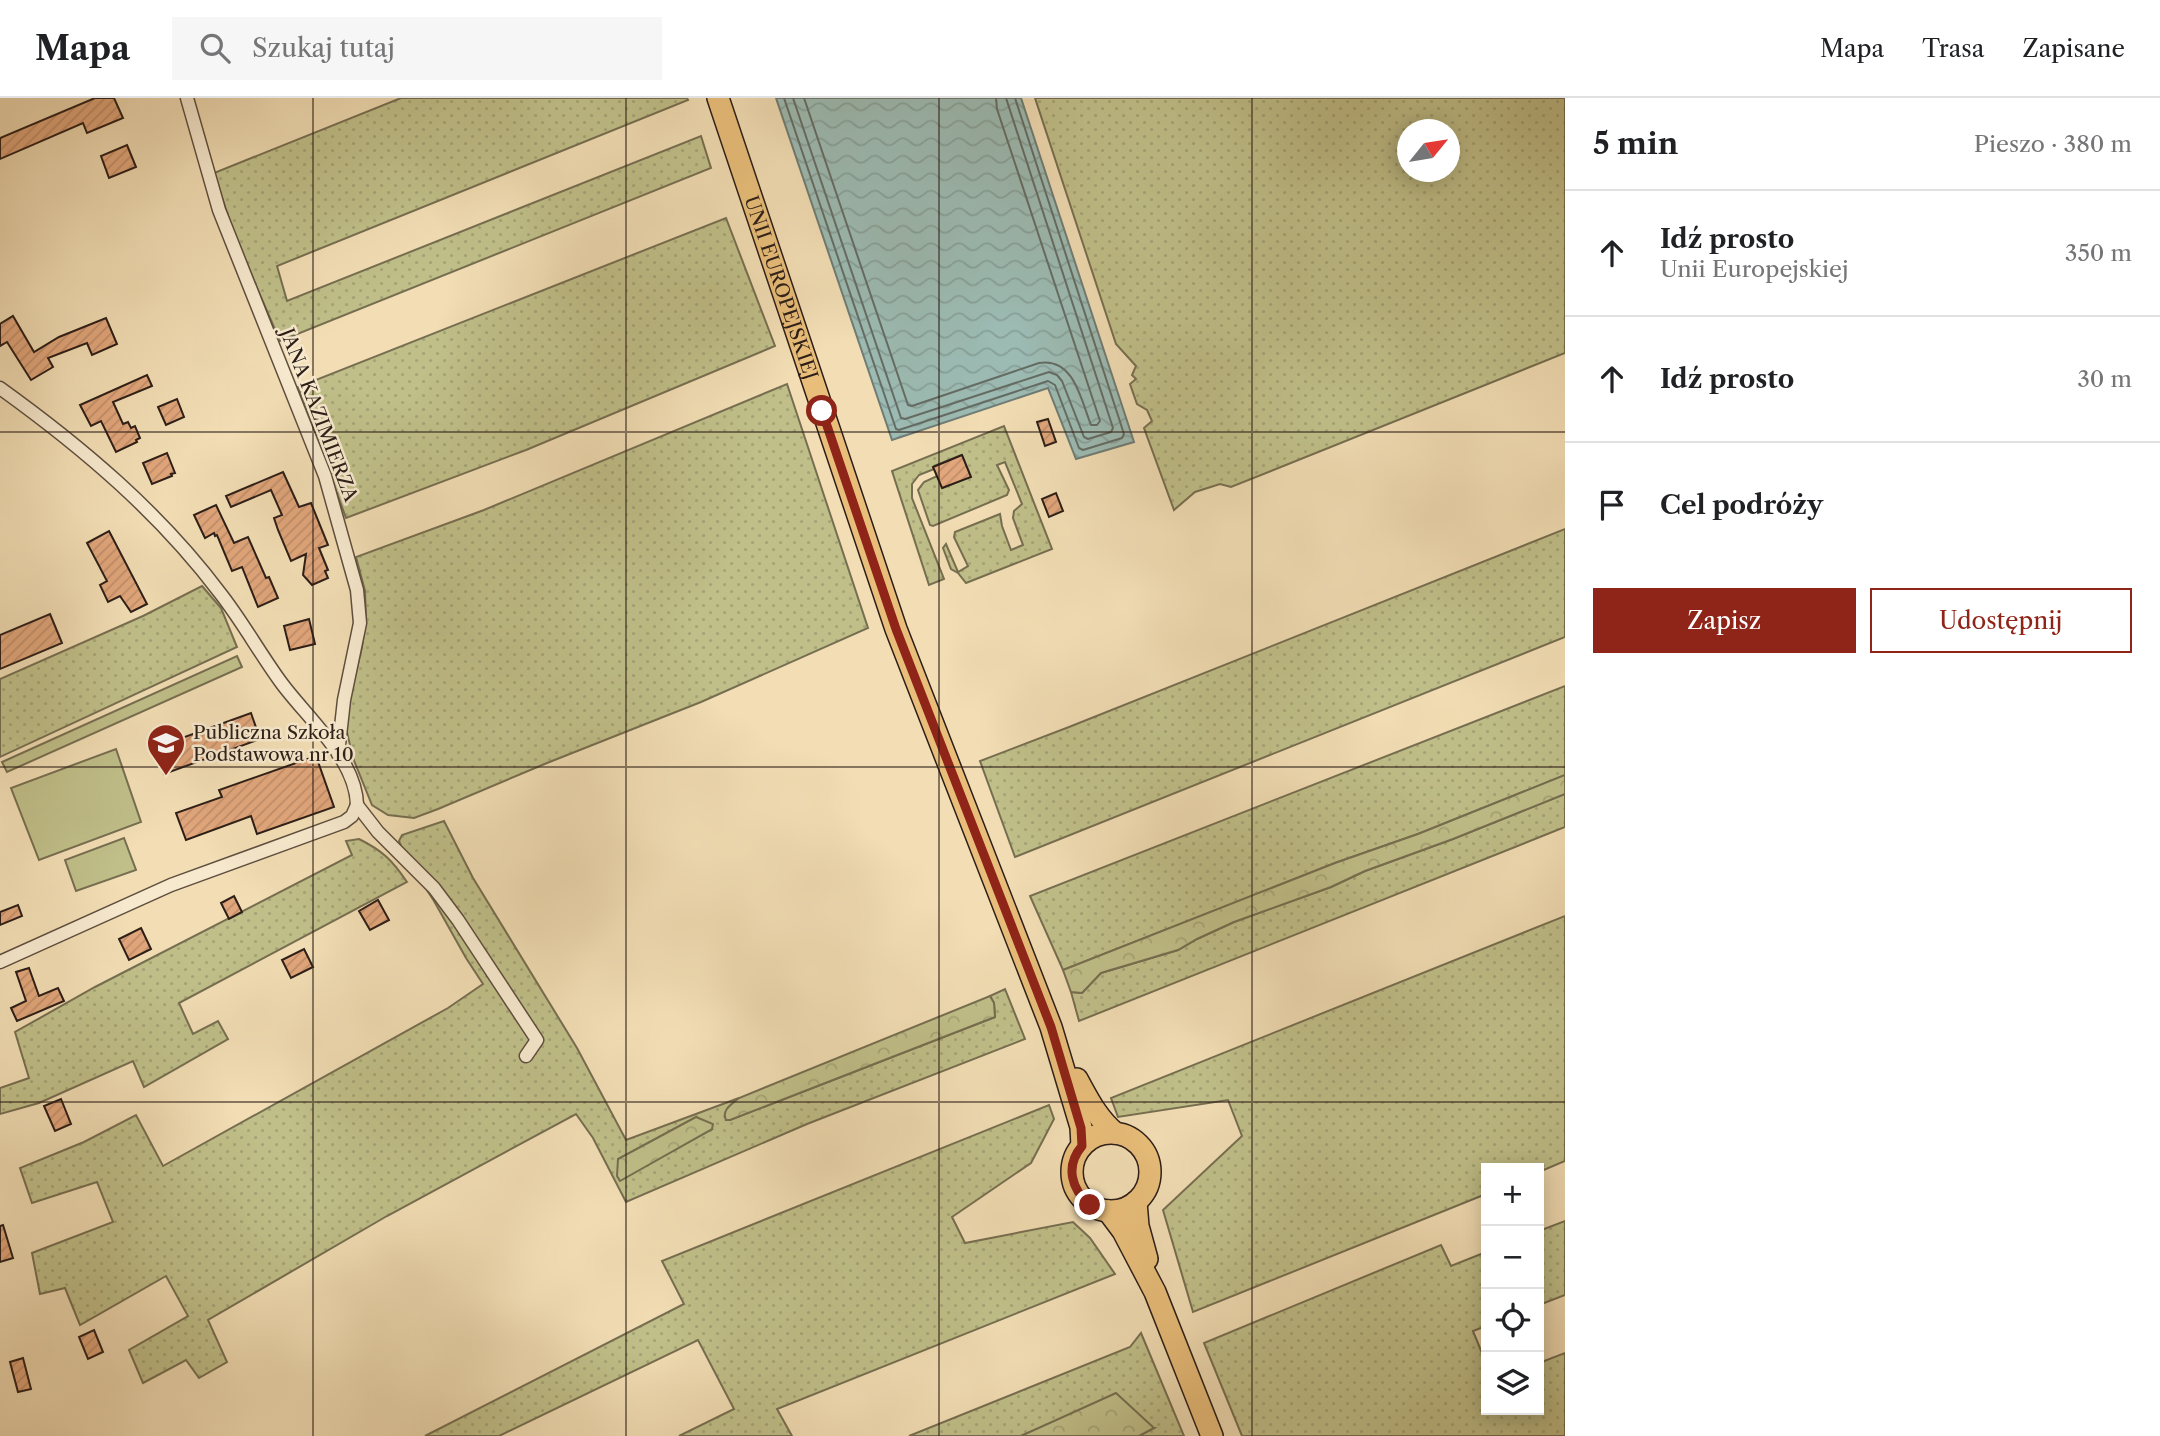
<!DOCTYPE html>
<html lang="pl">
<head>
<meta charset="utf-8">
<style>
  :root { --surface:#fff; --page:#f6f6f6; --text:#202124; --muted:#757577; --line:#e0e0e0; --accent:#8f2418 }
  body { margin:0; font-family:"Libre Caslon Text",serif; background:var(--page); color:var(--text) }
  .controls { position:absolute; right:21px; bottom:21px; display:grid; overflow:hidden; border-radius:0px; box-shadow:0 4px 18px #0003 }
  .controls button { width:63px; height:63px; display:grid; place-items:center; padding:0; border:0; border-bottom:2px solid var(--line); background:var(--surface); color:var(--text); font:35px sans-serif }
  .compass { position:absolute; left:1397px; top:21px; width:63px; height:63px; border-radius:50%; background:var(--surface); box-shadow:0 4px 18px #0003; rotate:60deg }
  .stop { position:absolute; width:21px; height:21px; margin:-16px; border:5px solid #8f2418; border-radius:50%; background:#fff }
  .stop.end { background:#8f2418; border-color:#fff; box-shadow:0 2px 7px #0008 }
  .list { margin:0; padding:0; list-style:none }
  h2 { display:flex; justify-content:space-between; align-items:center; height:91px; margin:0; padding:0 28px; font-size:30px }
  h2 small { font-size:23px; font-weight:400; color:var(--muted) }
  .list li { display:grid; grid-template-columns:46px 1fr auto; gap:21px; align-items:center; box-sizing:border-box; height:126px; padding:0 28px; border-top:2px solid var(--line) }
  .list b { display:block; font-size:26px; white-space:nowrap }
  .list p { margin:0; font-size:23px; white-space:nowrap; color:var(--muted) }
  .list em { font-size:23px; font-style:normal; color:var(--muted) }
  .actions { display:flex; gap:14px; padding:21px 28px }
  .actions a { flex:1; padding:16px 0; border:2px solid var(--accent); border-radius:0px; text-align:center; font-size:24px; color:var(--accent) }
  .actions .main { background:var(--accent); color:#fff }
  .icon { flex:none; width:38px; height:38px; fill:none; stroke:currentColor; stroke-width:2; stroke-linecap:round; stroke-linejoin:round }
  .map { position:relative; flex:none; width:1565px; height:1338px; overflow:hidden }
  header { display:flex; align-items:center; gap:42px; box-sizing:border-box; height:98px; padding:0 35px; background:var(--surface); border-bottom:2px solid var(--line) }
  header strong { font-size:33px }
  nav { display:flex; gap:38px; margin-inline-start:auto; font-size:24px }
  .search { width:490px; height:63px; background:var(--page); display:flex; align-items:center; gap:18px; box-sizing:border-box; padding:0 24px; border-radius:0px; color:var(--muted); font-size:26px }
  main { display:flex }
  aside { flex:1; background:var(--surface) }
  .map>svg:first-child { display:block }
</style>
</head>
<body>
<header>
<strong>Mapa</strong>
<div class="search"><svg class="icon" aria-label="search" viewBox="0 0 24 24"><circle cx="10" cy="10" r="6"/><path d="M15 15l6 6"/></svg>Szukaj tutaj</div>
<nav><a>Mapa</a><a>Trasa</a><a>Zapisane</a></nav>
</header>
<main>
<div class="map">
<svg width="1565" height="1338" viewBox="0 0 1565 1338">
  <defs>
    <pattern id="grass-dots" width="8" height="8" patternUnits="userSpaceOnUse" patternTransform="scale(1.75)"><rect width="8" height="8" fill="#c0bf89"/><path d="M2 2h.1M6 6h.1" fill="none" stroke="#a5a476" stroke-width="1.8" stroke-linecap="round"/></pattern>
    <pattern id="forest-crowns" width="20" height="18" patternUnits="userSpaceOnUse" patternTransform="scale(1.75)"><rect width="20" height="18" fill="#c0bf89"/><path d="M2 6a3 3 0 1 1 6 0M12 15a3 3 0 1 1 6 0" fill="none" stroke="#a5a476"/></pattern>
    <pattern id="water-waves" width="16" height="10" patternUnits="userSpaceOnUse" patternTransform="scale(1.75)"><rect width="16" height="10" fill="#9cbbb3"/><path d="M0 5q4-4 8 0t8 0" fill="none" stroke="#87a099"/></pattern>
    <pattern id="building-hatch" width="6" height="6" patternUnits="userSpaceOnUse" patternTransform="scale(1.75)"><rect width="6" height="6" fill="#e1a67b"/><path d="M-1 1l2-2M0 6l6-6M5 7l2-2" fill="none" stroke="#c18e6a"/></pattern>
  </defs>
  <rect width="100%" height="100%" fill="#f2ddb4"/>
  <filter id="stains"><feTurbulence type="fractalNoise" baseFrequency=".00286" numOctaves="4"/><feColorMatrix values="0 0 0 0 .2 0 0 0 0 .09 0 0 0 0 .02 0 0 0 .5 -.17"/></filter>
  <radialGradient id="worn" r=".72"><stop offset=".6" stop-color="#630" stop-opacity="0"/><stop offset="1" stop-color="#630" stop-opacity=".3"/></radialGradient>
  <g fill="url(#grass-dots)" stroke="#766e50" stroke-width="2" fill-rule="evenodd">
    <path d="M401,0H687L688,2L277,168L287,203L701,38L711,70L280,243L235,139L214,75Z"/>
    <path d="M1035,0H1565V255L1231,389L1220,386L1195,394L1174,412L1144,330L1152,323L1147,312L1137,306L1130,286L1136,281L1132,277L1136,268L1116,246ZM1408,32H1450V74H1408Z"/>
    <path d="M726,120L775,248L526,352L346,420L298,289Z"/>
    <path d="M787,286L868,530L701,604L547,665L438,711L414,720L388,717L372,707L353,660L346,630L348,608L362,549L366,520L365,493L356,459L484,412Z"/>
    <path d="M1004,328L1052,451L966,485L958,475L951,471L943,450L946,446L958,474L968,468L954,439L955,434L1000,416L1002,428L1011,452L1023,447L1013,420L1014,413L1022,406L1005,364L997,367L1009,392L1007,397L933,428L930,427L918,392L924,384L937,378L943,390L970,379L961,357L934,368V371L919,377L912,386V400L944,481L929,487L892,373Z"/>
    <path d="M1565,431V539L1015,759L980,663L1069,629Z"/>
    <path d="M202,488L221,510L237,549L0,659V581L143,518Z"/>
    <path d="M1565,588V677L1418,736L1335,765L1063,872L1030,798Z"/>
    <path d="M1565,696V729L1079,923L1071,894L1082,895L1101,875L1178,852L1197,841L1234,824L1331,789L1365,773L1453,741Z"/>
    <path d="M444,723L473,780L577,950L626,1042L739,1000L729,1009L726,1022H730L995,919L994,905L990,898L1005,891L1025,941L807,1026L626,1104L593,1040L576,1016L387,1118L208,1222L227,1264L199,1280L186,1262L143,1285L129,1252L188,1218L166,1178L80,1227L65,1190L40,1196L32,1155L113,1124L97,1084L32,1105L20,1070L84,1044L136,1017L163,1068L448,910L483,886L466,860L434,803L406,760L399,743L402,737ZM696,1019L712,1031L620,1082L618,1061Z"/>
    <path d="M359,741C383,753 392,762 407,784L179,905L193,936L218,923L228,941L144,989L133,963L39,1005L0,1016V990L29,980L15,934L95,889L352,757L346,743Z"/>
    <path d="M1565,818V1063L1539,1074V1070H1486V1096L1193,1214L1163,1112L1242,1038L1228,1002L1118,1019L1111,1000Z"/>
    <path d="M1049,1007L1054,1021L1031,1065L952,1119L965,1145L1073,1124L1090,1140L1115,1176L777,1311L792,1338H679L734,1311L698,1242L499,1338H425L684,1206L662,1163Z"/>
    <path d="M1565,1123V1197L1539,1207V1133Z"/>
    <path d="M1441,1147L1451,1168L1486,1154V1228L1473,1233L1486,1265V1312H1539V1265L1565,1255V1338H1242L1204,1245Z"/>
    <path d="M1141,1235L1184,1338H1139L1154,1330L1054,1324L1021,1338H909L1130,1249Z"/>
  </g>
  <g fill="url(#forest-crowns)" stroke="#766e50" stroke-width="2">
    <path d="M1565,677V696L1453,741L1365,773L1331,789L1234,824L1197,841L1178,852L1101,875L1082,895L1071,894L1063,872L1335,765L1418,736Z"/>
    <path d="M990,898L994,905L995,919L730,1022H726C721,1012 732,1006 739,1000Z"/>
    <path d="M696,1019L713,1026L712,1031L620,1083L617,1078L618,1061Z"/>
    <path d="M1116,1295L1154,1330L1139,1338H1021Z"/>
  </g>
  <g fill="#c0bf89" stroke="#766e50" stroke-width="2">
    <path d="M237,558L242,569L7,674L2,664Z"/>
    <path d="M116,651L141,724L39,762L11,690Z"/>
    <path d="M124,740L136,772L76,793L65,762Z"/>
  </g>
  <path fill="url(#water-waves)" stroke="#6f7c75" stroke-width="2" d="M776,0H1021L1134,344L1076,361L1048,290L892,342Z"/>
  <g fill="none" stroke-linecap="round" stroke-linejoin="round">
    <g stroke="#646c65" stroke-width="2">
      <path d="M784,0L896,331L899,332L1048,283L1055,287L1079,350L1083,352L1122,340L1124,336L1015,0"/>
      <path d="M793,0L901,320L905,321L1049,274L1057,277L1062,283L1084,339L1088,341L1111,334L1113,330L1006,0"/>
      <path d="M804,0L908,307L912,308L1039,265C1074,259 1081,302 1091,327H1097L1100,323L997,11L996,0"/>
    </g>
  </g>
  <g fill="url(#building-hatch)" stroke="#2c1e17" stroke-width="2">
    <path d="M95,0H114L123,20L87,35L83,25L0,61V40Z"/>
    <path d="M127,47L136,69L109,80L101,58Z"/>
    <path d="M13,218L34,254L59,239L106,220L117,246L92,257L87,245L48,260L53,269L31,282L7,244L0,248V226Z"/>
    <path d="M147,277L152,288L113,304L123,326L128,324L131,330L135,328L140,340L136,342L137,344L116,354L101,323L91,328L80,307Z"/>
    <path d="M177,301L184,319L166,327L158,309Z"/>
    <path d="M1048,321L1056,344L1045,348L1037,324Z"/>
    <path d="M167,355L175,375L171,376L172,378L152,386L143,365Z"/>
    <path d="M962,357L971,379L942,390L933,369Z"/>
    <path d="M283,374L299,409L311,405L328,447L319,450L328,472L325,473L328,480L312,487L303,477L306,456L291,463L278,432L274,420L282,417L271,392L231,409L226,398Z"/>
    <path d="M1056,395L1063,413L1049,419L1042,401Z"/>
    <path d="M216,407L234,445L248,439L266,480L269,479L278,500L258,509L242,469L232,473L217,437L215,438L214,435L205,440L194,417Z"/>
    <path d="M109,433L147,506L131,514L120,498L108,504L100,487L107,483L87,445Z"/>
    <path d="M50,516L62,545L0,571V537Z"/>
    <path d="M309,521L315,546L290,552L284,528Z"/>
    <path d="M251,615L260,641L164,676L154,650Z"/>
    <path d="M316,658L334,709L257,736L251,718L186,742L176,715L222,699L219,692Z"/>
    <path d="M234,798L242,814L229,821L221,805Z"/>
    <path d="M378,802L389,822L370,832L359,813Z"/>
    <path d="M18,807L22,818L0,827V814Z"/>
    <path d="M141,830L151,851L129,862L119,841Z"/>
    <path d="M304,851L313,869L291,880L282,862Z"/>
    <path d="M29,870L39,898L58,890L64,903L17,923L11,910L26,903L16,874Z"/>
    <path d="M61,1001L71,1026L55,1033L44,1008Z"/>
    <path d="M3,1127L13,1160L0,1164V1128Z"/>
    <path d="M94,1232L103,1254L88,1261L79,1239Z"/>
    <path d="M23,1260L31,1291L18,1294L10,1264Z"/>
  </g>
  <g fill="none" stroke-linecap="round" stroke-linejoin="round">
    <defs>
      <g id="minor">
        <path d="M187,0L219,112L325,378L357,492L360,525L344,602L338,656"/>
        <path d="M0,290C82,349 159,414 220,495C242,523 259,554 280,583C305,618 356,660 357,707"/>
        <path d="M357,707L378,734L434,790L458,822L537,942L526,958"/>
        <path d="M0,864L171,787L344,724L352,718L357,707"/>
      </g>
      <g id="primary">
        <path id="s1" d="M718,0L896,531L1051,929L1081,1029L1082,1048"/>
        <path d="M1077,981C1088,1001 1097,1020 1115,1035"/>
        <circle cx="1111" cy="1074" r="39"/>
        <path d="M1136,1104L1138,1128L1147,1161"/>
        <path d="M1108,1113L1123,1133L1155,1194L1212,1338"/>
      </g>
    </defs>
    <use href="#minor" stroke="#5e4e3e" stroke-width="15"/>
    <use href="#primary" stroke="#2c1e17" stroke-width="24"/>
    <use href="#minor" stroke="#f7e9ce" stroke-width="12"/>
    <use href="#primary" stroke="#e9be7a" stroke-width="21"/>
  </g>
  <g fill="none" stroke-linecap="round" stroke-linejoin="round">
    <path stroke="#8f2418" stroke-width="9" d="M822,313L896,531L1051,929L1081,1030L1082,1048C1065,1068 1071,1091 1090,1107"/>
  </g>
  <path fill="none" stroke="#2c1e17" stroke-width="2" stroke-opacity="0.55" d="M313,0V1338M626,0V1338M939,0V1338M1252,0V1338M0,334H1565M0,669H1565M0,1004H1565"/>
  <defs>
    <symbol id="school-pin" viewBox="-11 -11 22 30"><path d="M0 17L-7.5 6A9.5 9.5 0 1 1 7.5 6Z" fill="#8f2418" stroke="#f7e9ce"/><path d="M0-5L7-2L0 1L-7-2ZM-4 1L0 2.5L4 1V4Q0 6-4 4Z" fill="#fff"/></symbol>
  </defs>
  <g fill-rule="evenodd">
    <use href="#school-pin" x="144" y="623" width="44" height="60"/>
  </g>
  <g text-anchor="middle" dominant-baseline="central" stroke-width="5" stroke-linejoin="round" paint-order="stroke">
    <g font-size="19" fill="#2c1e17" stroke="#f7e9ce">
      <text stroke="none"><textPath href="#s1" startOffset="200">UNII EUROPEJSKIEJ</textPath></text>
      <text transform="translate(319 317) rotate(69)">JANA KAZIMIERZA</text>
    </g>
    <g font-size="19" fill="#2c1e17" stroke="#f7e9ce" text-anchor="start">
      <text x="193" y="634">Publiczna Szkoła<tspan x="193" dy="22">Podstawowa nr 10</tspan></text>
    </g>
  </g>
  <rect width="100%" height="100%" filter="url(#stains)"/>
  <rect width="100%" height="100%" fill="url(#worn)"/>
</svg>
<div class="controls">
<button>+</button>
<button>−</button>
<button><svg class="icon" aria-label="locate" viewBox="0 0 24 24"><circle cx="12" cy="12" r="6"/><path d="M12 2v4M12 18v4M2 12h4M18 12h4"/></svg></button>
<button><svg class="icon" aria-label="layers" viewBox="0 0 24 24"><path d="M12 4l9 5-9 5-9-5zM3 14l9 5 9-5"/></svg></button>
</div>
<svg class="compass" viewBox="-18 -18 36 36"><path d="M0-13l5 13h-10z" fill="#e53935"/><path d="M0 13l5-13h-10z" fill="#757577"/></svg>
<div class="stop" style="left:822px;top:313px"></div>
<div class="stop end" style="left:1090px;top:1107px"></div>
</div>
<aside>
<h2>5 min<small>Pieszo · 380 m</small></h2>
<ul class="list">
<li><svg class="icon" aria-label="ahead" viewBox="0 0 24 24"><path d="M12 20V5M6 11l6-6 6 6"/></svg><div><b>Idź prosto</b><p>Unii Europejskiej</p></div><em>350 m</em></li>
<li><svg class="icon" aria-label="ahead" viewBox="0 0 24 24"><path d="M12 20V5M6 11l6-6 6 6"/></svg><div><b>Idź prosto</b></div><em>30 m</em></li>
<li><svg class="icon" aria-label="arrive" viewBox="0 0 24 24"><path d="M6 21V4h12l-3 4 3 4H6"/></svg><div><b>Cel podróży</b></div></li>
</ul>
<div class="actions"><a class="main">Zapisz</a><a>Udostępnij</a></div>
</aside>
</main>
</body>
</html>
